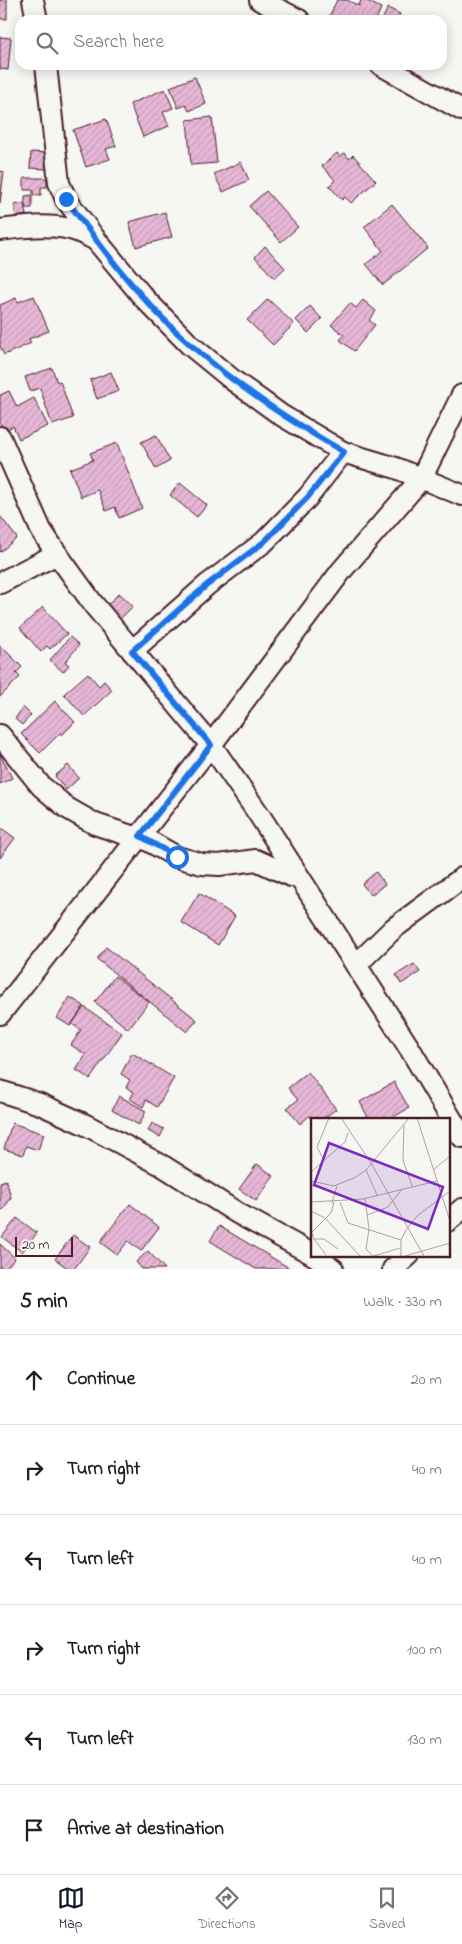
<!DOCTYPE html>
<html lang="en">
<head>
<meta charset="utf-8">
<style>
  :root { --surface:#fff; --page:#f2f2f2; --text:#202124; --muted:#757577; --line:#e0e0e0; --accent:#111827 }
  body { margin:0; font-family:"Indie Flower",sans-serif; background:var(--page); color:var(--text) }
  .scale { position:absolute; left:15px; bottom:12px; width:58px; box-sizing:border-box; padding-left:5px; border:2px solid #4a1f2b; border-top:0; font-size:14px; line-height:18px; white-space:nowrap; color:#4a1f2b; -webkit-text-stroke:4px #f6f6f2; paint-order:stroke }
  .stop { position:absolute; width:15px; height:15px; margin:-11px; border:4px solid #1a73e8; border-radius:50%; background:#fff }
  .stop.end { background:#1a73e8; border-color:#fff; box-shadow:0 1px 5px #0008 }
  .list { margin:0; padding:0; list-style:none }
  h2 { display:flex; justify-content:space-between; align-items:center; height:65px; margin:0; padding:0 20px; font-size:21px }
  h2 small { font-size:16px; font-weight:400; color:var(--muted) }
  .list li { display:grid; grid-template-columns:32px 1fr auto; gap:15px; align-items:center; box-sizing:border-box; height:90px; padding:0 20px; border-top:1px solid var(--line) }
  .list b { display:block; font-size:19px; white-space:nowrap }
  .list em { font-size:16px; font-style:normal; color:var(--muted) }
  .icon { flex:none; width:28px; height:28px; fill:none; stroke:currentColor; stroke-width:2; stroke-linecap:round; stroke-linejoin:round }
  .map { position:relative; flex:none; width:462px; height:1269px; overflow:hidden }
  .search { position:absolute; background:var(--surface); box-shadow:0 2px 12px #0003; left:15px; right:15px; top:15px; height:55px; display:flex; align-items:center; gap:12px; box-sizing:border-box; padding:0 18px; border-radius:15px; color:var(--muted); font-size:19px }
  .sheet { height:605px; background:var(--surface) }
  nav { display:flex; justify-content:space-around; align-items:center; box-sizing:border-box; height:70px; border-top:1px solid var(--line); background:var(--surface); font-size:14px; color:var(--muted) }
  nav a { display:grid; justify-items:center; gap:2px }
  nav .on { color:var(--accent) }
  .map>svg:first-child { display:block }
</style>
</head>
<body>
<div class="map">
<svg width="462" height="1269" viewBox="0 0 462 1269">
  <defs>
    <pattern id="building-hatch" width="6" height="6" patternUnits="userSpaceOnUse" patternTransform="scale(1.25)"><rect width="6" height="6" fill="#e7b7d8"/><path d="M-1 1l2-2M0 6l6-6M5 7l2-2" fill="none" stroke="#c89dba"/></pattern>
  </defs>
  <rect width="100%" height="100%" fill="#f6f6f2"/>
  <filter id="ink" filterUnits="userSpaceOnUse"><feTurbulence type="fractalNoise" baseFrequency=".02" numOctaves="2"/><feDisplacementMap in="SourceGraphic" scale="10" xChannelSelector="R" yChannelSelector="G"/><feConvolveMatrix kernelMatrix="1 2 1 2 8 2 1 2 1" color-interpolation-filters="sRGB"/></filter>
  <g filter="url(#ink)">
    <g fill="url(#building-hatch)" stroke="#4a1f2b">
      <rect x="0" y="0" width="7" height="19"/>
      <path d="M337,0H347L359,6L361,0H365L381,8L376,20H331L328,19Z"/>
      <path d="M388,8L400,14L398,18L402,20H382Z"/>
      <path d="M0,37L11,38L8,70L0,69Z"/>
      <path d="M195,77L206,104L189,111L186,105L178,108L170,87Z"/>
      <path d="M165,89L173,108L163,112L169,126L143,137L130,104Z"/>
      <path d="M212,117L217,163L191,165L187,120Z"/>
      <path d="M106,119L116,146L106,149L110,159L86,167L73,130Z"/>
      <path d="M31,152L48,153L46,169L30,168Z"/>
      <path d="M337,153L340,157L345,153L349,159L353,155L376,181L351,203L345,197L342,200L329,186L335,180L322,166Z"/>
      <path d="M241,162L249,180L223,192L214,174Z"/>
      <path d="M0,171L4,172L0,203Z"/>
      <path d="M24,178H47V187H41V195H33V190H24Z"/>
      <path d="M266,191L298,227L281,242L249,206Z"/>
      <path d="M32,195V208H25V196Z"/>
      <path d="M24,203L26,215L16,217L14,205Z"/>
      <path d="M392,204L428,248L383,285L366,264L383,251L364,227Z"/>
      <path d="M165,212L172,237L136,247L129,222Z"/>
      <path d="M265,246L285,268L274,278L255,257Z"/>
      <path d="M34,296L49,331L29,339L31,343L4,355L0,346V305L16,298L18,302Z"/>
      <path d="M268,299L294,324L273,345L247,320Z"/>
      <path d="M363,300L376,311L369,320L375,325L354,351L340,340L344,335L331,325L350,303L356,308Z"/>
      <path d="M310,306L322,319L308,333L296,320Z"/>
      <path d="M52,368L57,382L60,381L73,418L52,425L40,388L30,391L25,377Z"/>
      <path d="M111,372L119,391L97,399L90,380Z"/>
      <path d="M9,391L17,407L34,398L48,426L19,439L13,426L4,431L0,423V395Z"/>
      <path d="M156,435L170,461L156,469L141,442Z"/>
      <path d="M117,443L142,508L119,518L115,507L106,511L98,490L81,497L70,469L93,460L90,453Z"/>
      <path d="M180,483L207,505L197,517L170,495Z"/>
      <path d="M0,516L17,538L0,552Z"/>
      <path d="M119,593L133,606L119,620L106,607Z"/>
      <path d="M43,607L67,634L50,649L47,646L41,652L20,628Z"/>
      <path d="M70,637L79,645L65,662L69,665L63,672L50,660Z"/>
      <path d="M0,645L22,667L16,673L20,677L0,697Z"/>
      <path d="M88,673L99,686L104,681L112,690L84,716L64,694Z"/>
      <path d="M55,701L75,722L62,735L60,733L40,753L21,734Z"/>
      <path d="M23,707L31,715L22,725L15,719Z"/>
      <path d="M0,754L12,778L0,784Z"/>
      <path d="M68,765L79,778L66,790L55,776Z"/>
      <path d="M0,827L15,838L0,858Z"/>
      <path d="M376,872L385,884L371,895L362,884Z"/>
      <path d="M199,893L235,916L218,945L181,922Z"/>
      <path d="M106,947L197,1020L187,1032L97,959Z"/>
      <path d="M414,964L420,972L401,984L396,975Z"/>
      <path d="M115,976L149,1002L128,1029L95,1002Z"/>
      <path d="M70,997L84,1006L70,1026L57,1018Z"/>
      <path d="M84,1007L122,1033L90,1079L76,1070L86,1055L71,1045L81,1030L72,1024Z"/>
      <path d="M132,1053L174,1078L157,1107L146,1100L143,1107L130,1099L134,1092L126,1087L130,1080L121,1074Z"/>
      <path d="M308,1072L336,1109L323,1119L312,1120L309,1116L300,1124L287,1108L298,1100L288,1088Z"/>
      <path d="M394,1082L409,1108L390,1119H369L360,1102Z"/>
      <path d="M119,1096L146,1111L139,1125L112,1110Z"/>
      <path d="M12,1123L44,1134L38,1150L26,1146L23,1155L4,1149Z"/>
      <path d="M152,1123L164,1129L160,1137L148,1131Z"/>
      <path d="M257,1164L274,1176L256,1201L239,1189Z"/>
      <path d="M6,1180L11,1197L4,1209L0,1210V1182Z"/>
      <path d="M130,1204L159,1227L141,1251L128,1241L117,1255L100,1242Z"/>
      <path d="M17,1218L37,1233L22,1252L2,1237Z"/>
      <path d="M219,1226L291,1269H256L210,1241Z"/>
      <path d="M73,1235L90,1247L74,1269H69L55,1259Z"/>
      <path d="M0,1244L15,1258L5,1269H0Z"/>
      <path d="M148,1251L165,1269H142L136,1262Z"/>
    </g>
    <g fill="none" stroke-linecap="round" stroke-linejoin="round">
      <defs>
        <g id="minor">
          <path d="M33,0L37,20"/>
          <path d="M260,0L299,20"/>
          <path d="M46,65L59,183L66,199L96,240L144,298L190,345L234,381L281,415L343,452L396,468L462,495"/>
          <path d="M381,65L462,110"/>
          <path d="M0,230C22,227 48,224 70,229C79,231 88,236 96,240"/>
          <path d="M0,437L41,530L57,554L94,605L211,745L258,813L410,1049L462,1137"/>
          <path d="M0,583L57,554"/>
          <path d="M132,651L207,585L264,542L308,497L343,452"/>
          <path d="M0,735L41,786L67,808L95,824L131,836H140L177,857L202,864L219,865L256,860L291,876H298"/>
          <path d="M356,965L394,928L462,878"/>
          <path d="M0,1014L211,745L342,570L421,479L462,395"/>
          <path d="M0,1091L40,1104L86,1125L163,1166L239,1214L312,1254"/>
          <path d="M448,1221L462,1209"/>
          <path d="M314,1255L333,1269"/>
          <path d="M393,1269L409,1255"/>
        </g>
      </defs>
      <use href="#minor" stroke="#4a1f2b" stroke-width="24"/>
      <use href="#minor" stroke="#f6f6f2" stroke-width="20"/>
    </g>
  </g>
  <g fill="none" stroke-linecap="round" stroke-linejoin="round" filter="url(#ink)">
    <path stroke="#1a73e8" stroke-width="6" d="M66,199C104,251 143,304 192,346C239,388 289,420 344,452L308,497L264,542L207,585L132,651L211,745L140,836L177,857"/>
  </g>
  <g transform="translate(311 1118)">
    <rect width="139" height="139" fill="#f6f6f2"/>
    <path fill="none" stroke="#b1a0a2" stroke-width="1" d="M30,0L60,45L113,138M106,0L139,103M93,7L92,42L101,68M13,42L6,29L18,0M55,52L66,77M122,52L139,38M0,54L34,24L37,15M0,63L23,68L45,59L55,52L98,0M54,81L58,111L55,131L62,138M0,84L52,81L126,63M29,84L37,105L90,122M21,85L26,68M0,93L14,100L49,138M56,97L77,89L91,71M1,114L20,95L23,84M1,115L3,121H13L27,131M3,121L15,137M63,138L89,130M90,138V122L95,112L106,98L139,73M94,138L139,125"/>
    <path fill="#7b2cbf" fill-opacity="0.15" stroke="#7b2cbf" stroke-width="2.5" d="M18,25L132,69L117,111L3,67Z"/>
    <rect width="139" height="139" fill="none" stroke="#4a1f2b" stroke-width="2.5"/>
  </g>
</svg>
<div class="scale">20 m</div>
<div class="stop" style="left:177px;top:857px"></div>
<div class="stop end" style="left:66px;top:199px"></div>
<div class="search"><svg class="icon" aria-label="search" viewBox="0 0 24 24"><circle cx="10" cy="10" r="6"/><path d="M15 15l6 6"/></svg>Search here</div>
</div>
<section class="sheet">
<h2>5 min<small>Walk · 330 m</small></h2>
<ul class="list">
<li><svg class="icon" aria-label="ahead" viewBox="0 0 24 24"><path d="M12 20V5M6 11l6-6 6 6"/></svg><div><b>Continue</b></div><em>20 m</em></li>
<li><svg class="icon" aria-label="right" viewBox="0 0 24 24"><path d="M7 20v-9h11M14 6l5 5-5 5"/></svg><div><b>Turn right</b></div><em>40 m</em></li>
<li><svg class="icon" aria-label="left" viewBox="0 0 24 24"><path d="M17 20v-9H6M10 6l-5 5 5 5"/></svg><div><b>Turn left</b></div><em>40 m</em></li>
<li><svg class="icon" aria-label="right" viewBox="0 0 24 24"><path d="M7 20v-9h11M14 6l5 5-5 5"/></svg><div><b>Turn right</b></div><em>100 m</em></li>
<li><svg class="icon" aria-label="left" viewBox="0 0 24 24"><path d="M17 20v-9H6M10 6l-5 5 5 5"/></svg><div><b>Turn left</b></div><em>130 m</em></li>
<li><svg class="icon" aria-label="arrive" viewBox="0 0 24 24"><path d="M6 21V4h12l-3 4 3 4H6"/></svg><div><b>Arrive at destination</b></div></li>
</ul>
</section>
<nav>
<a class="on"><svg class="icon" aria-label="map" viewBox="0 0 24 24"><path d="M3 6l6-2 6 2 6-2v14l-6 2-6-2-6 2zM9 4v14M15 6v14"/></svg>Map</a>
<a><svg class="icon" aria-label="directions" viewBox="0 0 24 24"><path d="M12 3l9 9-9 9-9-9zM9 14v-3h6M13 9l2 2-2 2"/></svg>Directions</a>
<a><svg class="icon" aria-label="saved" viewBox="0 0 24 24"><path d="M7 4h10v16l-5-4-5 4z"/></svg>Saved</a>
</nav>
</body>
</html>
